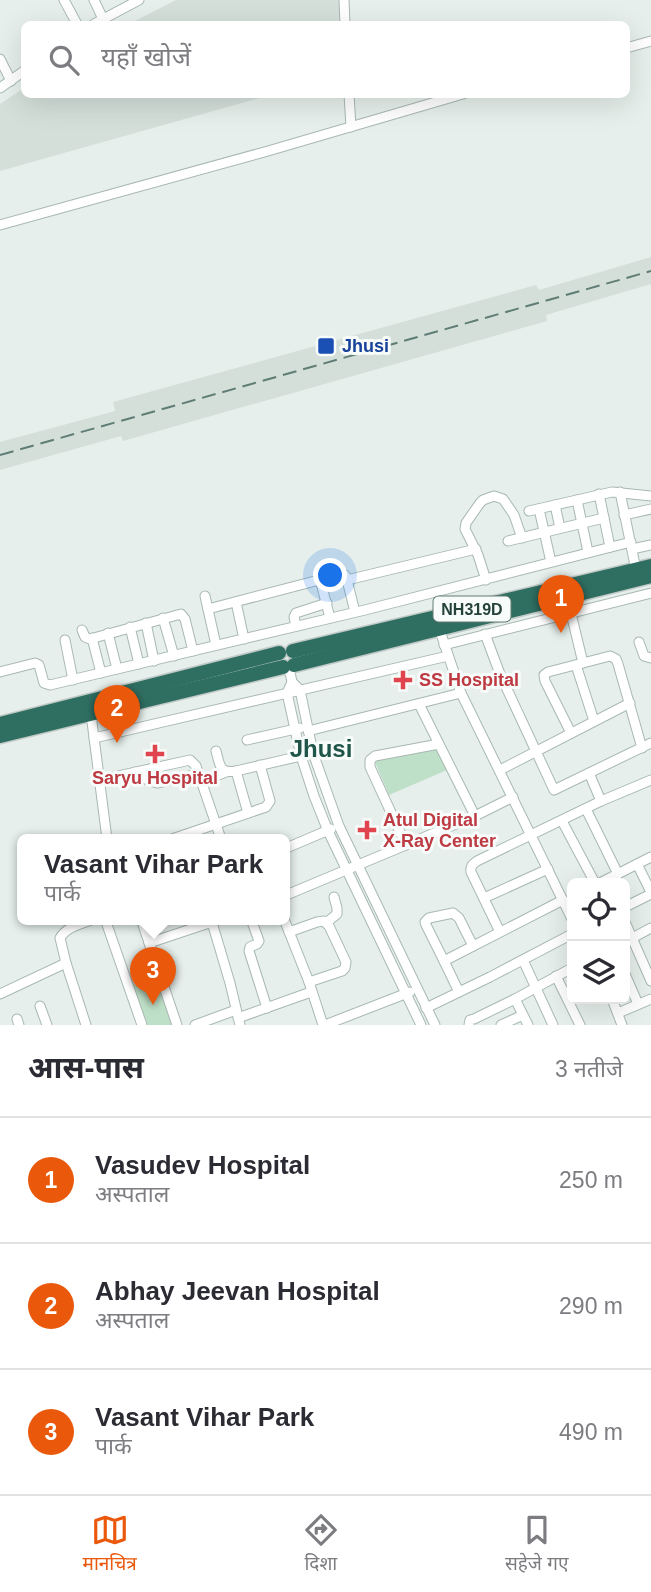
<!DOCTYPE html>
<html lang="hi">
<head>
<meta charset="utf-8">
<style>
  :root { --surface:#fff; --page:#f7f7f7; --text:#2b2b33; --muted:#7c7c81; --line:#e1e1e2; --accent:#ea580c }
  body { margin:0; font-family:Helvetica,"Noto Sans Devanagari",sans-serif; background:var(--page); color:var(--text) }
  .controls { position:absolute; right:21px; bottom:21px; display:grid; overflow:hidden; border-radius:10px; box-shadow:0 7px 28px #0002 }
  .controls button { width:63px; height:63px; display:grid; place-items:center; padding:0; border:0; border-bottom:2px solid var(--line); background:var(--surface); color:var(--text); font:35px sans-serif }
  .you { position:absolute; left:331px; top:576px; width:24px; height:24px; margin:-18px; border:5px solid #fff; border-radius:50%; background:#1a73e8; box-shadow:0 0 0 10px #1a73e833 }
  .badge { display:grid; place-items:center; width:46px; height:46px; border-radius:50%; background:var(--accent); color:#fff; font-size:23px; font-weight:700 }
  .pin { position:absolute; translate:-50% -58px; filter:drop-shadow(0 2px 4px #0008) }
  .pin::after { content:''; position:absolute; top:37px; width:24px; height:21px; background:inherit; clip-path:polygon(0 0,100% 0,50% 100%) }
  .popup { position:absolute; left:17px; top:834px; width:273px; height:91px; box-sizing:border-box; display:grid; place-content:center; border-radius:10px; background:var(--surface); filter:drop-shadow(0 2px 5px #0005); font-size:23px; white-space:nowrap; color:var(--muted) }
  .popup b { font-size:26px; color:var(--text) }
  .popup::after { content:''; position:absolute; left:50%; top:100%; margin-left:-14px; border:14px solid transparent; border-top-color:var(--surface) }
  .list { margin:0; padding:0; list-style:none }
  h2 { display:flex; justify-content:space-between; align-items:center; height:91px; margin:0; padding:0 28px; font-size:30px }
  h2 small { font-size:23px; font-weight:400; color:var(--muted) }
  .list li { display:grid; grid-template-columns:46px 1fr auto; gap:21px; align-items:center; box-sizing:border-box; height:126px; padding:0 28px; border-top:2px solid var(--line) }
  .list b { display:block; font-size:26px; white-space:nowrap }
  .list p { margin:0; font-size:23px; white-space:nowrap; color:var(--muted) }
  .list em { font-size:23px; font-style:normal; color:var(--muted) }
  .icon { flex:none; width:38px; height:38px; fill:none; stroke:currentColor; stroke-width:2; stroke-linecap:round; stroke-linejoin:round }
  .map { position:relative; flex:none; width:651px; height:1025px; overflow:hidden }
  .search { position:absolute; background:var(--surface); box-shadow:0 7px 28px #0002; left:21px; right:21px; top:21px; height:77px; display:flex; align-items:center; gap:18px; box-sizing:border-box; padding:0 24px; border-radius:10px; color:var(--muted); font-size:26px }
  .sheet { height:469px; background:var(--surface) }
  nav { display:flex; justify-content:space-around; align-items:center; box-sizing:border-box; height:98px; border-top:2px solid var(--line); background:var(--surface); font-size:19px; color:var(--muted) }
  nav a { display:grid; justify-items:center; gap:4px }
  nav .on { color:var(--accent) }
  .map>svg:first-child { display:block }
</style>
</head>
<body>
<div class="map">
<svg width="651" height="1025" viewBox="0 0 651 1025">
  <rect width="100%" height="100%" fill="#e6efeb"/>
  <g fill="#d4dfda">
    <path d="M176,0H339L340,24H129Z"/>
    <path d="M24,88V94L270,95L0,171V104Z"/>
    <path d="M651,257V284L546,315L547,321L123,441L121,436L0,470V442L115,411L113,402L536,285L539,290Z"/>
  </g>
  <g fill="#bfe0c8">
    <path d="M437,746L447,770L389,795L375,762L403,750Z"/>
    <path d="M158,975L175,1025H144L131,985Z"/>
  </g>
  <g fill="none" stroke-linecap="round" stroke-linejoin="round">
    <defs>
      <g id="minor">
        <path d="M64,0L77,24"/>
        <path d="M94,0L103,19"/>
        <path d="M344,0L345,24"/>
        <path d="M94,24L139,0"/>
        <path d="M626,48L651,41"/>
        <path d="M0,59L11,81"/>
        <path d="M0,88L24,71"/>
        <path d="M349,94L351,127"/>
        <path d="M0,225L268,151L463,94"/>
        <path d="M620,492L636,570"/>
        <path d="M599,494L610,547"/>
        <path d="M577,500L588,552"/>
        <path d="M555,505L560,528"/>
        <path d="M539,509L551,562"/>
        <path d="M529,511L612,492L651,496"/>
        <path d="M624,515L651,509"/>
        <path d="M508,541L604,518"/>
        <path d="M632,549L651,545"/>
        <path d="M320,579L330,618"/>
        <path d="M347,580L476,549"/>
        <path d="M486,580L478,555L465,529L466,523L480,503L483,500L494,496L503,499L514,515L522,538"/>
        <path d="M205,596L216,645"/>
        <path d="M567,597L583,663"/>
        <path d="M236,602L244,639"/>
        <path d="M208,609L342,574L345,575L347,580L355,612"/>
        <path d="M163,618L174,656"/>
        <path d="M146,623L154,661"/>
        <path d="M296,626L294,617L296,613L327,603"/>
        <path d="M130,627L139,664"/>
        <path d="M439,628L461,693L572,919"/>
        <path d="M82,630L85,637L90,639L181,614L185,619L193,651"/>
        <path d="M108,633L117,669"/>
        <path d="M485,634L500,674L554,790L651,743"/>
        <path d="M92,638L101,673"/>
        <path d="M65,640L73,680"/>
        <path d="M639,642L644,656L651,658"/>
        <path d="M444,645L651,593"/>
        <path d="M576,665L594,721"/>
        <path d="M289,668L292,682L287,693L301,756L314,796L328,831L421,1025"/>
        <path d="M0,672L35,663L39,665L44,683L50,685L365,610L631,542"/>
        <path d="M292,682L300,690L313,753L339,826L435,1025"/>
        <path d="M419,704L475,816"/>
        <path d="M91,714L107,839"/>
        <path d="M308,731L461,693"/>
        <path d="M571,733L545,681L544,675L548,672L610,656L616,659L618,664L642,748"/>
        <path d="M94,738L448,656"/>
        <path d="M247,740L300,728"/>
        <path d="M216,751C220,765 219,774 236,771"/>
        <path d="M500,770L630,703"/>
        <path d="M135,772L149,781L157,783L199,774"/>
        <path d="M589,773L601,801"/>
        <path d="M100,780L190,760L196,766L221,839"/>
        <path d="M201,782L226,772"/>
        <path d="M586,809L618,874"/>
        <path d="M248,813L236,771L305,755"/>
        <path d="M562,821L595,883"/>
        <path d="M172,839L266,807L270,801L260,765"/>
        <path d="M406,845L370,767V760L375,756L439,744"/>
        <path d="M284,849L331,829"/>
        <path d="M637,864L651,892"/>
        <path d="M600,883L651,857"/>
        <path d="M284,896L475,816L513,797"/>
        <path d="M484,898L548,869"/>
        <path d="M625,907L651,894"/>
        <path d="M105,919L142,1025"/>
        <path d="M141,919L177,1025"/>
        <path d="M211,919L230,983L240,1025"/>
        <path d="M251,919L259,941L257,944L250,947L249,951L267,1008"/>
        <path d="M284,919L309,982L323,1025"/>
        <path d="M625,922L651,981"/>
        <path d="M326,923L337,914V908L334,897"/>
        <path d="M289,932L317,922L324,921L329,926L346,962L345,968L342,971L309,982"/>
        <path d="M500,932L471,872C470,866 473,864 477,861L601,801L651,780"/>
        <path d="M625,942L651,928"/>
        <path d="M149,943L212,922"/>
        <path d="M523,960L553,1025"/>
        <path d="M444,961L426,925L425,922L429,918L453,913L459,918L473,946"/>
        <path d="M625,974L638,1004"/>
        <path d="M556,976L580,1025"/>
        <path d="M459,992L444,961L563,900"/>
        <path d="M0,994L66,963"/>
        <path d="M515,999L528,1025"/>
        <path d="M612,999L622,1025"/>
        <path d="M40,1006L47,1025"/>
        <path d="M426,1008L490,977L572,934"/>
        <path d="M618,1013L651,999"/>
        <path d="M238,1018L311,992"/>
        <path d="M17,1019L19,1025"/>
        <path d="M86,1025L66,963L60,938C67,926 82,924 94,919"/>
        <path d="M195,1025L236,1010"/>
        <path d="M325,1025L410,992"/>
        <path d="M469,1025L470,1020L474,1019L515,999L572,968"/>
        <path d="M501,1025L523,1015"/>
      </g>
      <g id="highway">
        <path d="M293,651L651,566"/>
        <path d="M294,665L651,576"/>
        <path d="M0,724L279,653"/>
        <path d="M0,736L283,667"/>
      </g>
    </defs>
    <use href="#minor" stroke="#a8b8b2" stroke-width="11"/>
    <use href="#highway" stroke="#c2cac8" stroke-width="17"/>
    <use href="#minor" stroke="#fff" stroke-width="9"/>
    <use href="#highway" stroke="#2f6f62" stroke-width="14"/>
    <path stroke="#5f7d75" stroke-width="2" stroke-dasharray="14 7" stroke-linecap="butt" d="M0,455L651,271"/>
  </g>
  <rect fill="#1a4fb4" stroke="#f7fbf9" stroke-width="2.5" x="317" y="337" width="18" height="18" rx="3.5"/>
  <g fill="#e0444e" stroke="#f7fbf9" stroke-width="2.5">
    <path d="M399.5 669.5h7v7h7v7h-7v7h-7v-7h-7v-7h7z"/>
    <path d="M151.5 743.5h7v7h7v7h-7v7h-7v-7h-7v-7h7z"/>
    <path d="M363.5 819.5h7v7h7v7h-7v7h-7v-7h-7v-7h7z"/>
  </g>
  <g text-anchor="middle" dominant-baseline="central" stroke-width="6" stroke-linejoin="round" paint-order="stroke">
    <rect fill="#f7fbf9" stroke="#637a73" stroke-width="2" x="433.5" y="596.5" width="77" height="25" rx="5"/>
    <g font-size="16" font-weight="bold" fill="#24423a">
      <text x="472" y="609">NH319D</text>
    </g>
    <g font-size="18" font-weight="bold" fill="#164399" stroke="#f7fbf9" text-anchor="start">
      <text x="342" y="346">Jhusi</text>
    </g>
    <g font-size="18" font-weight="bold" fill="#be3a42" stroke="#f7fbf9" text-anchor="start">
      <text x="419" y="680">SS Hospital</text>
      <text x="155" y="778" text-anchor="middle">Saryu Hospital</text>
      <text x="383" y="820">Atul Digital<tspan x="383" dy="21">X-Ray Center</tspan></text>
    </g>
    <g font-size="24" font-weight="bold" fill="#1f5548" stroke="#f7fbf9">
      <text x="321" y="748">Jhusi</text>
    </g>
  </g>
</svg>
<div class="controls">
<button><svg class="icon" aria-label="locate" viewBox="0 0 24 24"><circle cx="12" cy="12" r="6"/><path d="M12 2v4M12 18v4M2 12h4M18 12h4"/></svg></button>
<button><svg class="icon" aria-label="layers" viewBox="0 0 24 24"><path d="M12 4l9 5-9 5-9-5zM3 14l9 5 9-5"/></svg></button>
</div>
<div class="you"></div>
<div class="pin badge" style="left:561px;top:633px">1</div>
<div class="pin badge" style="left:117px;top:743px">2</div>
<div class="pin badge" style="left:153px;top:1005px">3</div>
<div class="popup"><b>Vasant Vihar Park</b>पार्क</div>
<div class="search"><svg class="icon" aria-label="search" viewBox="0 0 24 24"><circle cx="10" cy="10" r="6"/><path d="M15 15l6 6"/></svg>यहाँ खोजें</div>
</div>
<section class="sheet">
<h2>आस-पास<small>3 नतीजे</small></h2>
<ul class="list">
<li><span class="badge">1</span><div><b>Vasudev Hospital</b><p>अस्पताल</p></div><em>250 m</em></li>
<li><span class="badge">2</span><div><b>Abhay Jeevan Hospital</b><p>अस्पताल</p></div><em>290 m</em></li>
<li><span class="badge">3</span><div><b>Vasant Vihar Park</b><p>पार्क</p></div><em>490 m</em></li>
</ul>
</section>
<nav>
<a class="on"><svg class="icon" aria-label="map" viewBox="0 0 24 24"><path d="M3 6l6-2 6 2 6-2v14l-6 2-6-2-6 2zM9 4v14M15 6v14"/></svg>मानचित्र</a>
<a><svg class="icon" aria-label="directions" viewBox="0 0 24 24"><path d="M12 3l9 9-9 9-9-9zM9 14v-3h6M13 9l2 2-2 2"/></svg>दिशा</a>
<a><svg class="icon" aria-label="saved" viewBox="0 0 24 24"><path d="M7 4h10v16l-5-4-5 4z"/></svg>सहेजे गए</a>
</nav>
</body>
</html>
